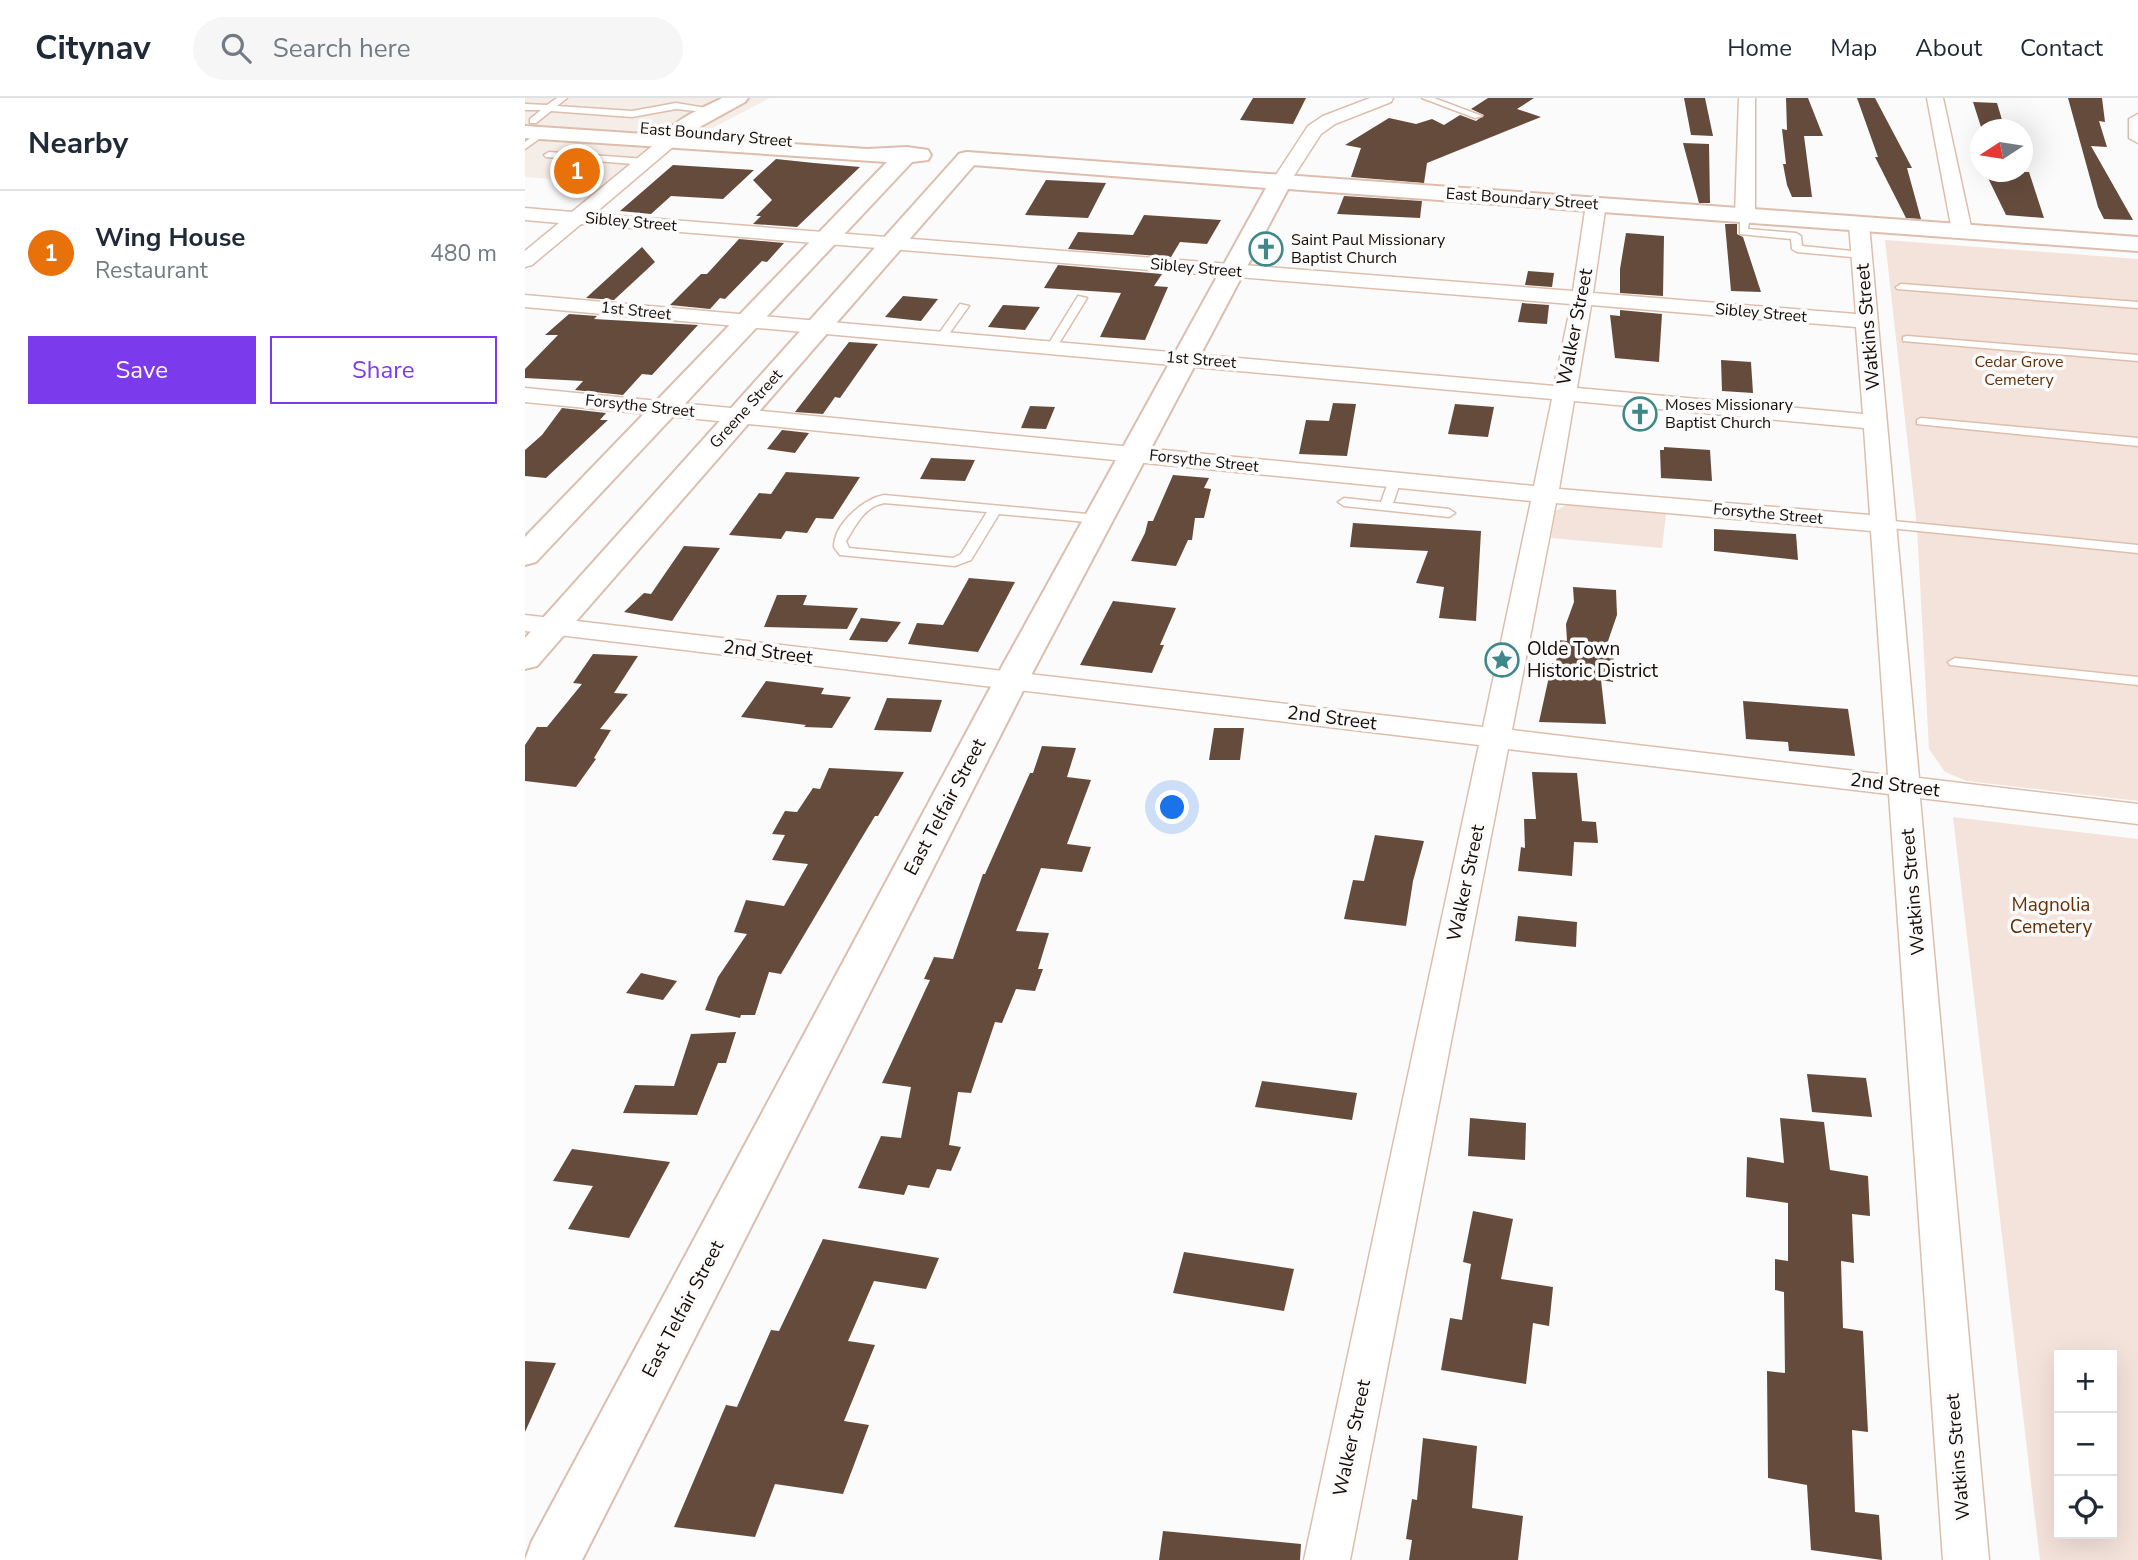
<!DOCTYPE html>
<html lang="en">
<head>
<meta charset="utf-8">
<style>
  :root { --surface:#fff; --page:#f6f6f7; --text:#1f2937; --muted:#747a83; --line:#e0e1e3; --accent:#7c3aed }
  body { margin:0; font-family:"Nunito Sans",sans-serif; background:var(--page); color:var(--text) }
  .controls { position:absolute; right:21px; bottom:21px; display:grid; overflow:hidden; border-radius:0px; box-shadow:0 7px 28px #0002 }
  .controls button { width:63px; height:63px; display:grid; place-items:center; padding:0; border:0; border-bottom:2px solid var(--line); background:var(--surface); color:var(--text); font:35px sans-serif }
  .compass { position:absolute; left:1445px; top:21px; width:63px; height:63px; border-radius:50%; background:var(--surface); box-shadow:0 7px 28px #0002; rotate:258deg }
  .you { position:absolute; left:648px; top:710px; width:24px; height:24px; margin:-18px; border:5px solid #fff; border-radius:50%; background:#1a73e8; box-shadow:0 0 0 10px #1a73e833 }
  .badge { display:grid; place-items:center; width:46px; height:46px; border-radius:50%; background:var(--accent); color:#fff; font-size:23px; font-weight:700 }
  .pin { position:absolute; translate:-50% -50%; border:4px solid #fff; box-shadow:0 2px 7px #0006 }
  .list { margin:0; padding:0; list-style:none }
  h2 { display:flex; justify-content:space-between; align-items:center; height:91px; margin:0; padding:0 28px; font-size:30px }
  h2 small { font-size:23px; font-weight:400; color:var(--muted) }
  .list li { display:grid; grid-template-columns:46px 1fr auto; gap:21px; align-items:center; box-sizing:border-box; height:126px; padding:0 28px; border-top:2px solid var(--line) }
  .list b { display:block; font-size:26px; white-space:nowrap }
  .list p { margin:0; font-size:23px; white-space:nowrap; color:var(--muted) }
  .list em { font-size:23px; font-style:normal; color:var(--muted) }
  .actions { display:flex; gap:14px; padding:21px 28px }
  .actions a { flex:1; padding:16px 0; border:2px solid var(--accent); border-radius:0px; text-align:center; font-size:24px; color:var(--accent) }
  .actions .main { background:var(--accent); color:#fff }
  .icon { flex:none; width:38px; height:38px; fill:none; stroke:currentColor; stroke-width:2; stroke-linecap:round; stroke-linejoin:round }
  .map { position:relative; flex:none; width:1613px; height:1462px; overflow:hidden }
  header { display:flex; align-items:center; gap:42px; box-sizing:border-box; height:98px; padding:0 35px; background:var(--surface); border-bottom:2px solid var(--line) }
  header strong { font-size:33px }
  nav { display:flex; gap:38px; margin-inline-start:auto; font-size:24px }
  .search { width:490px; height:63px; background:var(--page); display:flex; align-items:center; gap:18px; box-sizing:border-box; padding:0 24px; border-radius:38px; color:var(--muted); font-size:26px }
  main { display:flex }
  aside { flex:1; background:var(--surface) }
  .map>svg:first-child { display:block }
</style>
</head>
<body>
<header>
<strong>Citynav</strong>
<div class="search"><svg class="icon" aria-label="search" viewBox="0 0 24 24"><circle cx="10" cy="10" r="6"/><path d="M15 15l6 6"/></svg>Search here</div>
<nav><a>Home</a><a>Map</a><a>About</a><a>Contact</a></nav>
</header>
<main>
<aside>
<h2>Nearby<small></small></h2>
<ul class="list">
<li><span class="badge" style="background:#e8710a">1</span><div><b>Wing House</b><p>Restaurant</p></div><em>480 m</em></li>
</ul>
<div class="actions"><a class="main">Save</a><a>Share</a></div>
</aside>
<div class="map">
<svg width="1613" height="1462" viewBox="0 0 1613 1462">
  <rect width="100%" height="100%" fill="#fbfbfb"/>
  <path fill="#f5ede8" d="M0,0H245L82,85L0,79Z"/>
  <g fill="#f4e3da" fill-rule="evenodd">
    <path d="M1360,142L1613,161V703L1442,683L1420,674L1404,651L1392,429Z"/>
    <path d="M1041,407L1141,416L1137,450L1026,440L1031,413Z"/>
    <path d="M1428,719L1613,741V1462H1515ZM1587,1257V1436H1534V1257Z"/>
  </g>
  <g fill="#644b3c">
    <path d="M728,0H781L768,26L715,22Z"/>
    <path d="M963,0H1009L992,11L1016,19L902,65L899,85L826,79L836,50L820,47L864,20L891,26L907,21L919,27L935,17L951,23L959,17L946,11Z"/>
    <path d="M1159,0H1180L1188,38L1166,37Z"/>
    <path d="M1261,0H1283L1298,38H1279L1287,99H1267L1262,87L1258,66H1261L1257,31L1262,32Z"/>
    <path d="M1332,0H1350L1387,70H1382L1396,121L1381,120L1350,59H1353Z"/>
    <path d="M1543,0H1577L1580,24L1574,23L1582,49L1566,48L1608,122L1579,121L1573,109Z"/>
    <path d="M1448,4L1472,5L1480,32H1457Z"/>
    <path d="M1158,45L1184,46L1185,105H1174Z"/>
    <path d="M251,61L289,65L335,69L272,129L228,126L236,118H231L247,102L228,82Z"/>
    <path d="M148,67L229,72L198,101L146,98L126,116L95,113Z"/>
    <path d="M1464,74H1504L1519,120L1481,117L1463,80H1466Z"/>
    <path d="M521,82L581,85L563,120L500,117Z"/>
    <path d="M819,98L897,103L895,120L812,116Z"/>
    <path d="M619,117L696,122L682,146L655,144L646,159L543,151L553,134L608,137Z"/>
    <path d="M1200,126H1212V136L1218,139L1236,194L1206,193Z"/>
    <path d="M1101,135L1139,138L1138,198L1095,195V171Z"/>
    <path d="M214,141L259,145L242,164L237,163L200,201L195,200L185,211L145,207L176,176H182Z"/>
    <path d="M117,149L130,164L89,202L61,200Z"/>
    <path d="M533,167L637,176L629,188L643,189L620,242L575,239L596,195L519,190Z"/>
    <path d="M1003,173L1029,175L1027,189L1000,187Z"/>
    <path d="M378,198L413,201L396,223L360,219Z"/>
    <path d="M997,205L1024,207L1022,226L993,224Z"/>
    <path d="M478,207L515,209L500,232L463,229Z"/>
    <path d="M1095,212L1137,216L1134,264L1090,260L1085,217L1095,218Z"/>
    <path d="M44,216L72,218L69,221L173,227L127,277L117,276L98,297L50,292L58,283L0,280V271L33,237H20Z"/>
    <path d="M324,244L353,246L315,300L310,299L298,316L270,314Z"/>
    <path d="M1196,262L1226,264L1228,295L1197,293Z"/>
    <path d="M808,305L831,306L822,358L774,356L781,322L804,323Z"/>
    <path d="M930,306L969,309L963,339L923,336Z"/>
    <path d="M505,308L530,309L521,331L496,330Z"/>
    <path d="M37,310L81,315L75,322H83L21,380L0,378V352L17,337Z"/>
    <path d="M257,332L284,335L270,355L242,351Z"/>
    <path d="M1139,349L1185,352L1187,383L1136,380L1135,352H1139Z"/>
    <path d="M406,360L450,362L440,383L395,381Z"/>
    <path d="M261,374L335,379L308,421L291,420L282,435L261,433L256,441L204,437L234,395L246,396Z"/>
    <path d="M648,377L684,380L679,390L686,391L679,420H670L667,442H663L651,468L606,463L620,435L623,423H628Z"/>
    <path d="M828,425L956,433L951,523L914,520L919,489L891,485L903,453L825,449Z"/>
    <path d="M1189,431L1271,436L1273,462L1189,453Z"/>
    <path d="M159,448L195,450L147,523L99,514L119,495L126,496Z"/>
    <path d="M444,480L490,484L453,554L383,546L392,525L418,527Z"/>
    <path d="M1048,489L1091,492L1092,517L1082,546L1089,547L1088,584L1076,582L1081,626L1014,624L1027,565L1031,566L1033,542L1042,543L1041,526L1049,504Z"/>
    <path d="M252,497H282L278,507L333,510L322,531L239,529Z"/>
    <path d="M588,503L651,510L635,547H639L627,575L555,567Z"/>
    <path d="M336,520L376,524L362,544L324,542Z"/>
    <path d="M68,556L113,558L89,595L103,596L75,631L86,632L69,660L71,661L51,689L0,683V647L12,629H22L57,586L48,585Z"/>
    <path d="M241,583L299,590L296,596L326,599L307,630L279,629L281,627L216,619Z"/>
    <path d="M362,600L417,602L406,634L349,632Z"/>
    <path d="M1218,603L1323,611L1330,658L1264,653L1263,644L1221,641Z"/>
    <path d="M689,630H719L715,662H684Z"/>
    <path d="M517,648L551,650L542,679L566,682L542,746L566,749L557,774L516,770L491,833L524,835L513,871H518L510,893L491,891L477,925L470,924L446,995L433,994L424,1047L436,1049L426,1073L412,1071L404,1090L383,1087L379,1097L333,1090L356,1038L376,1040L386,989L357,985L405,882L399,881L409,859L428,861L458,776H460L505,675H508Z"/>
    <path d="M304,670L379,674L353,718H350L333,746L256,876L244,874L230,917H216L215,920L180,912L193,879L222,836L209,834L221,802L259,808L283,766L247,762L260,737L247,736L260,713L272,714L288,690L295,691Z"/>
    <path d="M1007,674L1052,675L1057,723L1071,724L1073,745L1049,744L1047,778L993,773L996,749L1000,750L999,721H1011Z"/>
    <path d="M850,737L899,743L888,783L881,828L819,821L828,782L839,783Z"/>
    <path d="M993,818L1052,824L1051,849L990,843Z"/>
    <path d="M116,875L152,883L138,902L101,895Z"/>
    <path d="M211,934L201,965H193L172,1017L98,1015L110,987L149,988L166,936Z"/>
    <path d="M1282,976L1341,980L1347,1019L1287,1014Z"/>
    <path d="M737,983L832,995L827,1022L730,1009Z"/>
    <path d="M945,1020L1001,1025L1000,1062L943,1058Z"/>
    <path d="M1255,1020L1299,1024L1305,1072L1343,1078L1345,1118L1327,1116L1329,1165L1316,1163L1318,1230L1338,1233L1343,1334L1327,1332L1330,1414L1354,1417L1357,1462L1286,1452L1282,1387L1243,1380L1242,1273L1260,1275L1259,1194L1250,1192V1161L1263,1163V1105L1221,1099L1222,1059L1259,1065Z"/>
    <path d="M47,1051L145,1064L104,1140L43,1131L68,1088L28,1083Z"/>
    <path d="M948,1113L988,1121L976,1181L1028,1189L1024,1228L1008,1225L1001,1286L916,1272L925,1220L937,1222L946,1166L938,1164Z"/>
    <path d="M298,1141L414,1160L401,1191L349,1183L323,1243L350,1247L319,1323L344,1327L318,1396L250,1386L230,1439L149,1429L201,1307L212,1309L246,1232L254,1233Z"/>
    <path d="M659,1154L769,1171L759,1213L648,1195Z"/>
    <path d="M0,1263L31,1265L0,1334Z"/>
    <path d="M898,1340L952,1348L947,1410L998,1418L993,1462H884L887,1442L881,1441L887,1401L892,1402Z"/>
    <path d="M638,1433L776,1446L775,1462H634Z"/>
  </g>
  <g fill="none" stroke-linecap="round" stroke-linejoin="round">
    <defs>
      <g id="lane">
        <path d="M32,0H42L32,8L107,13L151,5L193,12L189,15L151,11L107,19L26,13L11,25H5V21L16,12H0V6L22,7Z"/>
        <path d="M897,0H909L957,18L950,20Z"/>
        <path d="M14,34L21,36L0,51V44Z"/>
        <path d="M24,54L121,61L126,64L121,67L21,59L19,57Z"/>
        <path d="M1220,114L1225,117L1223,131L1271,135L1276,138L1277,148L1337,154L1342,157L1337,160L1272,154L1267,151L1266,141L1215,136V117Z"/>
        <path d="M1376,186L1613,204V210L1372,191L1371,189Z"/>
        <path d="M553,198L562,200L530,252H522L521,250Z"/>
        <path d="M435,206L444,208L419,243H411L410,241Z"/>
        <path d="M1382,238L1613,257V263L1378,243V239Z"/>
        <path d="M1396,320L1613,340V348L1392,326V322Z"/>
        <path d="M870,378L876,382L868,405L924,411L930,415L924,419L819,408L813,404L819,400L856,404L864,382Z"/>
        <path d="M359,397L573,417L579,421L573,425L474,416L446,462L430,468L315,457L309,449C309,426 338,401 359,397ZM359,405L462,414L436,456L428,460L324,450L321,443C331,427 339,409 359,405Z"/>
        <path d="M1358,422L1613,447V455L1354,429L1352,426Z"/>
        <path d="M1430,560L1613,579V587L1425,567L1423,564Z"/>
      </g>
      <g id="street">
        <path d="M845,0H868L866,4L810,26L796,36L763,87H749L747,83L783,28L798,18Z"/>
        <path d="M1214,0H1230V117L1220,123L1210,117Z"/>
        <path d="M1402,0H1418L1447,133L1444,137L1437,139L1427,133Z"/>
        <path d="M1613,16V45L1604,40V21Z"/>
        <path d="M143,39L149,40L152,44L149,48L69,116L1048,193L1061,106L1071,100L1081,106L1068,195L1331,216L1324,126L1334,120L1341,122L1344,126L1394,680L1613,706V726L1395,700L1464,1462H1418L1364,696L983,651L825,1462H779L954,647L0,533V517L958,629L1006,403L0,304V290L1009,388L1027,301L0,209V197L1029,288L1046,206L56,126L7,167L0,169V153L34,125L0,122V110L47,114L137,40ZM1066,207L1331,229L1338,316L1052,290ZM1049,303L1339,330L1345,417L1034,391ZM1031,405L1346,433L1363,677L987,632Z"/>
      </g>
      <g id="secondary">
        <path d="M197,0H223L220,4L171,31L151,49H135L132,44C147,22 174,12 197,0Z"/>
        <path d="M442,54L1613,139V153L763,91L503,583L57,1462H0L7,1443L469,583L741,90L434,66L431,61L434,56Z"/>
      </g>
      <g id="primary">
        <path d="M0,28L342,51L382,49L403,52L406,57L403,62L387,64L11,464L0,467V439L362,64L0,40Z"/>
        <path d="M442,54L450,56L453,61L450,66L12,568L0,571V540L434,56Z"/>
      </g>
    </defs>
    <use href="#lane" stroke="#ddbead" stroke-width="3"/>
    <use href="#street" stroke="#ddbead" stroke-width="3"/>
    <use href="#secondary" stroke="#ddbead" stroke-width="4"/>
    <use href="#primary" stroke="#ddbead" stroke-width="4"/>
    <use href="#lane" fill="#fff" fill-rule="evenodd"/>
    <use href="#street" fill="#fff" fill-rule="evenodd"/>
    <use href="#secondary" fill="#fff" fill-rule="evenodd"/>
    <use href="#primary" fill="#fff" fill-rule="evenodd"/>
  </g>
  <defs>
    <symbol id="church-ring" viewBox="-11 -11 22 22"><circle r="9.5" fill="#fbfbfb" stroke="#3f888a" stroke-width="1.5"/><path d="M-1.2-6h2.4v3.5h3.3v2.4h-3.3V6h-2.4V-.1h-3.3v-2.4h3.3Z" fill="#3f888a"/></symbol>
    <symbol id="sight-ring" viewBox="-11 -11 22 22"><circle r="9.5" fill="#fbfbfb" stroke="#3f888a" stroke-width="1.5"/><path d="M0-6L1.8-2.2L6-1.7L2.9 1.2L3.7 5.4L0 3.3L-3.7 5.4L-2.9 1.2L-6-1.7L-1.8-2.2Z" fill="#3f888a"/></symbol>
  </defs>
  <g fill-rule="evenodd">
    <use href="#church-ring" x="722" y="132" width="38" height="38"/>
    <use href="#church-ring" x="1096" y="297" width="38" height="38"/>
    <use href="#sight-ring" x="958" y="543" width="38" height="38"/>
  </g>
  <g text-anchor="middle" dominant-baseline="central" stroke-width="7" stroke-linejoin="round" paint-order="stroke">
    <g font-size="16" fill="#150b06" stroke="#fbfbfb">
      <text transform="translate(191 37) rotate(5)">East Boundary Street</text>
      <text transform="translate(997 101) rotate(4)">East Boundary Street</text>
      <text transform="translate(106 124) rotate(5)">Sibley Street</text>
      <text transform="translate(671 170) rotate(5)">Sibley Street</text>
      <text transform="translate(111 213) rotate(6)">1st Street</text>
      <text transform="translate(1236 215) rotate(5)">Sibley Street</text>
      <text transform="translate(676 262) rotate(5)">1st Street</text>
      <text transform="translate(115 308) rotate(6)">Forsythe Street</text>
      <text transform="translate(221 311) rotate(-48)">Greene Street</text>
      <text transform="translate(679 363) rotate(6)">Forsythe Street</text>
      <text transform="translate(1243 416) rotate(5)">Forsythe Street</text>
    </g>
    <g font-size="16" fill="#150b06" stroke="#fbfbfb" text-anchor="start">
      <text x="766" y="142">Saint Paul Missionary<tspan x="766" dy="18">Baptist Church</tspan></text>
      <text x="1140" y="307">Moses Missionary<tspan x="1140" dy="18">Baptist Church</tspan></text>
    </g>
    <g font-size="16" fill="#652f05" stroke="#fbfbfb">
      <text x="1494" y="264">Cedar Grove<tspan x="1494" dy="18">Cemetery</tspan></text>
    </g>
    <g font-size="19" fill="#150b06" stroke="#fbfbfb">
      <text transform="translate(1050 229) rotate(-79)">Walker Street</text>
      <text transform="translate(1343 229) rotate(-95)">Watkins Street</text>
      <text transform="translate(243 554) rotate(7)">2nd Street</text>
      <text transform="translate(807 620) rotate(7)">2nd Street</text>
      <text transform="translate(1370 687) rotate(7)">2nd Street</text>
      <text transform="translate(420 709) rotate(-62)">East Telfair Street</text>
      <text transform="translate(941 785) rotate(-78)">Walker Street</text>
      <text transform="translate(1388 794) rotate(-95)">Watkins Street</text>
      <text transform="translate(158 1211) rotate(-62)">East Telfair Street</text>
      <text transform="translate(827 1340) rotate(-78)">Walker Street</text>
      <text transform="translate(1433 1359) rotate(-95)">Watkins Street</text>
    </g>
    <g font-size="19" fill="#150b06" stroke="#fbfbfb" text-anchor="start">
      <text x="1002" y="551">Olde Town<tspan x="1002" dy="22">Historic District</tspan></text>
    </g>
    <g font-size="19" fill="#652f05" stroke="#fbfbfb">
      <text x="1526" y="807">Magnolia<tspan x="1526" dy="22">Cemetery</tspan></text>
    </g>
  </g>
</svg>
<div class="controls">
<button>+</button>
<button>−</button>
<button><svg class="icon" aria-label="locate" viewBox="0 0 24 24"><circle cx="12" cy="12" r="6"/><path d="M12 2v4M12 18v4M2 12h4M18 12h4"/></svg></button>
</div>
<svg class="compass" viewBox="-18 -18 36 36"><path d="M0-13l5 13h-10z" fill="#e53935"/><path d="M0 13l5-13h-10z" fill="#747a83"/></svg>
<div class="you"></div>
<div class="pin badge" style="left:52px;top:73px;background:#e8710a">1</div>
</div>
</main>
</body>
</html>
